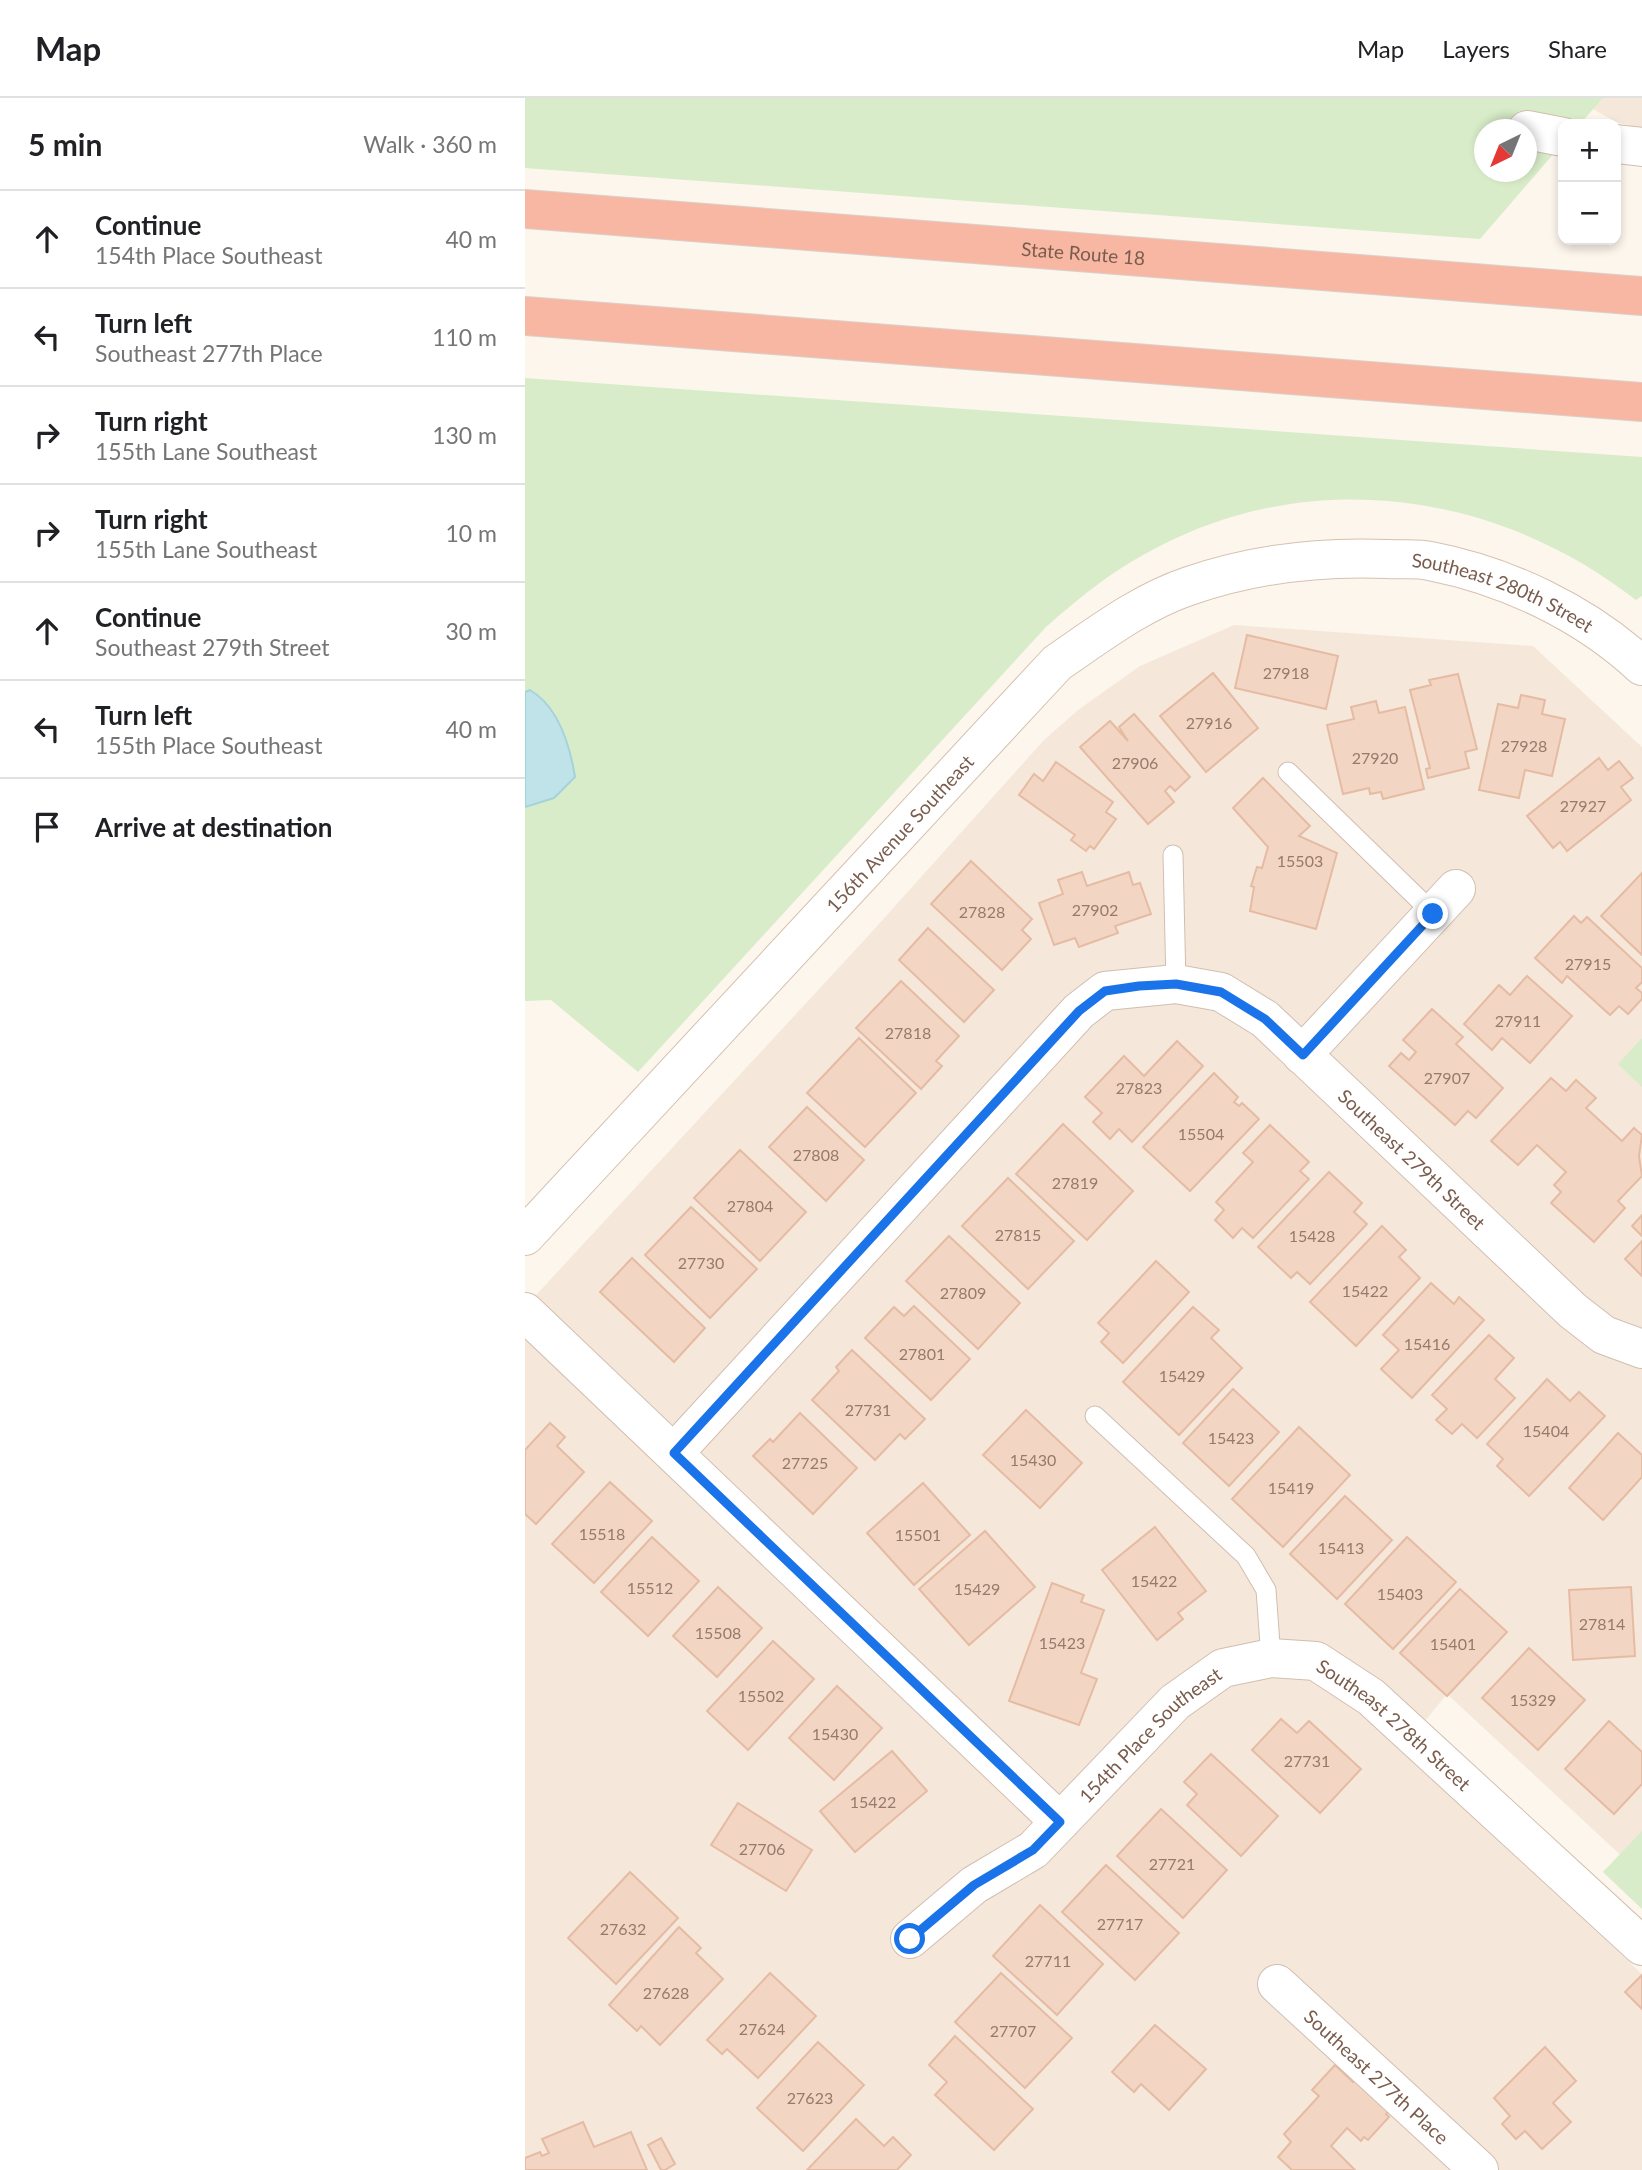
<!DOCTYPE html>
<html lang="en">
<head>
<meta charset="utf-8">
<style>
  :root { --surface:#fff; --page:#f6f6f6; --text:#202124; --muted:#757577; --line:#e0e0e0 }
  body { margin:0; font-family:Lato,sans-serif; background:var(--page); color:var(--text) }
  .controls { position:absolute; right:21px; top:21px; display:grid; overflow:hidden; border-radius:14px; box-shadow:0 4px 10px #0003 }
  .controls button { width:63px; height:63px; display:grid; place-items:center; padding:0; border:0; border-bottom:2px solid var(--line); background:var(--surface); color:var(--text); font:35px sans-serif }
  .compass { position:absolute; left:949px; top:21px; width:63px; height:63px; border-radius:50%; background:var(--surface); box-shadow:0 4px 10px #0003; rotate:223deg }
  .stop { position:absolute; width:21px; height:21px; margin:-16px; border:5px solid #1a73e8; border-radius:50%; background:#fff }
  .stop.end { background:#1a73e8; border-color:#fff; box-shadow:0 2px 7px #0008 }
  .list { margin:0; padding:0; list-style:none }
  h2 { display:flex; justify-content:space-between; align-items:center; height:91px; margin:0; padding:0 28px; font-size:30px }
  h2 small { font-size:23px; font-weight:400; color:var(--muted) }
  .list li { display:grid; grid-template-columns:46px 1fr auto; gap:21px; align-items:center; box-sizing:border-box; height:98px; padding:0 28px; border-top:2px solid var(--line) }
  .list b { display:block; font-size:26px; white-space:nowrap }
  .list p { margin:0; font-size:23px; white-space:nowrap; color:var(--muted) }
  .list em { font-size:23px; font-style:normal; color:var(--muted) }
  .icon { flex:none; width:38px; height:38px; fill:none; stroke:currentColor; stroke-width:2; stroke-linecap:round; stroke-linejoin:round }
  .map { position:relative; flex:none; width:1117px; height:2072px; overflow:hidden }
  header { display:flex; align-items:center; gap:42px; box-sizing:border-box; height:98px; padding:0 35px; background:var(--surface); border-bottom:2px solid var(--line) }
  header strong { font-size:33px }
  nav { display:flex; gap:38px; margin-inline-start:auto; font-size:24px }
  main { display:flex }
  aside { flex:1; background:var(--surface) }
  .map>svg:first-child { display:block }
</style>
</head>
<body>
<header>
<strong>Map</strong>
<nav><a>Map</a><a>Layers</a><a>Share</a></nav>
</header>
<main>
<aside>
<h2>5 min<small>Walk · 360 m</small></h2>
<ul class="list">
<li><svg class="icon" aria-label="ahead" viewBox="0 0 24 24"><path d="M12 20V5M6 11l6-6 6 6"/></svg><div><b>Continue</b><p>154th Place Southeast</p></div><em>40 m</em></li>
<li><svg class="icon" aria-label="left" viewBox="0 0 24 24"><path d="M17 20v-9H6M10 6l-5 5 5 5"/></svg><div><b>Turn left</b><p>Southeast 277th Place</p></div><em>110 m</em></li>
<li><svg class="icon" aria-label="right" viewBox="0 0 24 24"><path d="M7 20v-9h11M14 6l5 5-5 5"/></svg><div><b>Turn right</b><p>155th Lane Southeast</p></div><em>130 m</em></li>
<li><svg class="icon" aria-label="right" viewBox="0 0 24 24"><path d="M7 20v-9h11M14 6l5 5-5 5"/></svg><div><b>Turn right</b><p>155th Lane Southeast</p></div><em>10 m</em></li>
<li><svg class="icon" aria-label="ahead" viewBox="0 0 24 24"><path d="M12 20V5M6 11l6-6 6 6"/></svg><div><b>Continue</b><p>Southeast 279th Street</p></div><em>30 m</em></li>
<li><svg class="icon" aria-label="left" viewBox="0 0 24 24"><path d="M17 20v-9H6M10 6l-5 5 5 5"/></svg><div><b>Turn left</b><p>155th Place Southeast</p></div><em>40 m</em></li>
<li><svg class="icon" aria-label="arrive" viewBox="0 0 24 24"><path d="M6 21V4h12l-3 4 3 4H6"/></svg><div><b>Arrive at destination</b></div></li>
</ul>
</aside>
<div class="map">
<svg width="1117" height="2072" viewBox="0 0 1117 2072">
  <rect width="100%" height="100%" fill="#fdf6ec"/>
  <g fill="#f5e8da">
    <path d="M1078,0H1117V32L1089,23L1068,11Z"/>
    <path d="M709,527L1008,548L1117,649V1777L922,1596L876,1652L1117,1876V2072H0V1209L344,837L519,642L553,612L615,568Z"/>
  </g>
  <g fill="#d8ecc9" fill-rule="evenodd">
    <path d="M0,0H1078L1055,26H1038V45L955,141L0,70ZM960,32H1002V74H960Z"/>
    <path d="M0,280L1117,359V498L1111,502C974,395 790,367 633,449C591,470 556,498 521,529L113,974L26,902L0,903Z"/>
    <path d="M1117,940V989L1093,966Z"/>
    <path d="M1117,1733V1811L1078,1774Z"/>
  </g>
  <path fill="#bfe3e8" stroke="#a5d3da" stroke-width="2" d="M5,592C34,609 45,648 50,679L29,700L0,709V594Z"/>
  <g fill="#f3d5c3" stroke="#e6bba3" stroke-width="2">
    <path d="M722,537L813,558L801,611L710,590Z"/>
    <path d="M688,575L733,630L681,674L635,618Z"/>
    <path d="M933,576L952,651L940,654L944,670L903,680L901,671L905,670L885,592L906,587L904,582Z"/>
    <path d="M996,597L1020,602L1017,616L1040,621L1027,678L1000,672L994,700L954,692L973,606L993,610Z"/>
    <path d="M851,603L854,615L880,609L899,691L858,701L856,694L845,696L844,690L818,696L802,627L829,621L826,609Z"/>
    <path d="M609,616L665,679L650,693L645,688L640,693L649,704L623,726L555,649L585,623L603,643L594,629Z"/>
    <path d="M1074,660L1083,672L1094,663L1108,680L1096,689L1106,702L1042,753L1035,744L1028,750L1002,718Z"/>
    <path d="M531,664L588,704L581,714L591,721L569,751L565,748L561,753L546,742L550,737L494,697L509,676L518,683Z"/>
    <path d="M738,680L785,728L774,738L812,755L791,831L725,813L729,789L726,788L732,769L737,770L743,749L708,710Z"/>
    <path d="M446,763L507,821L497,832L506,841L477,872L406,806Z"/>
    <path d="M557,774L562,788L604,774L608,787L615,785L626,816L590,828L593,835L554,849L550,840L529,847L514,805L538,796L533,782Z"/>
    <path d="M1117,775V857L1076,818Z"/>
    <path d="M1049,818L1056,825L1062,819L1117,870V884L1111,890L1117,895V901L1103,916L1094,908L1085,917L1042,878L1037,885L1010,860Z"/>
    <path d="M403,830L469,892L439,924L374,862Z"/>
    <path d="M1002,878L1047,918L1005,965L977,940L967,952L939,926L974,887L985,897Z"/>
    <path d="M376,883L434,938L411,963L417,968L396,991L331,930Z"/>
    <path d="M907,911L938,939L931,946L978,990L951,1020L943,1013L930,1027L864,968L876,955L884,962L891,954L878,942Z"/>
    <path d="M334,940L391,995L340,1049L282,995Z"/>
    <path d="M652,943L678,968L607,1044L594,1031L585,1041L568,1024L577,1015L560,999L599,958L619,978Z"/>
    <path d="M689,975L713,999L709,1004L714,1008L717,1005L734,1021L665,1093L618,1049Z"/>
    <path d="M1026,980L1041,993L1051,982L1071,1000L1061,1010L1097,1043L1109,1030L1117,1037L1114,1058L1117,1078L1093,1103L1100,1110L1069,1144L1026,1105L1036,1094L1029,1087L1041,1074L1012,1047L993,1067L966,1043Z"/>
    <path d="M282,1009L339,1062L301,1103L244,1049Z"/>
    <path d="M538,1026L608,1093L562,1142L491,1076Z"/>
    <path d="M745,1027L784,1064L775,1073L784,1081L728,1140L717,1130L708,1140L690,1122L699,1112L691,1104L728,1064L718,1055Z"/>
    <path d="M215,1052L281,1114L235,1163L169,1100Z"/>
    <path d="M804,1074L837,1105L829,1114L842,1126L785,1186L772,1174L766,1180L733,1149Z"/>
    <path d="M483,1080L549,1143L503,1191L437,1128Z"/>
    <path d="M166,1109L232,1171L185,1220L120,1157Z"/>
    <path d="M1117,1117V1138L1107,1128Z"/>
    <path d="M857,1128L881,1152L874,1159L895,1180L831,1248L785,1204Z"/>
    <path d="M424,1138L495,1205L453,1251L381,1183Z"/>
    <path d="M1117,1143V1178L1100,1161Z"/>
    <path d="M107,1160L180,1230L149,1264L75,1194Z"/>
    <path d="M631,1163L664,1194L598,1265L576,1244L584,1235L573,1225Z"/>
    <path d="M906,1185L929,1206L934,1199L959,1222L887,1300L856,1271L874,1252L858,1237Z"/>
    <path d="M389,1208L445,1261L406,1302L340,1240L369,1209L379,1218Z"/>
    <path d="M668,1209L694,1232L686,1240L717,1270L654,1337L598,1284Z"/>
    <path d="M964,1237L989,1260L970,1281L990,1300L952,1340L937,1326L927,1336L911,1322L922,1311L907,1297Z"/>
    <path d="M327,1252L400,1321L380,1341L375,1336L350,1362L287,1302L314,1273L311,1269Z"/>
    <path d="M1022,1281L1045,1303L1054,1294L1080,1318L1004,1398L972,1368L978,1361L962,1346Z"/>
    <path d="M708,1291L754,1334L704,1388L658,1345Z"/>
    <path d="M501,1312L557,1365L515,1410L458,1357Z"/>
    <path d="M275,1315L332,1370L288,1416L228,1358L245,1341L248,1344Z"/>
    <path d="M25,1325L40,1339L32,1348L59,1374L11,1426L0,1416V1352Z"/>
    <path d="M774,1329L825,1377L758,1449L707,1401Z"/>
    <path d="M1093,1335L1117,1357V1379L1078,1422L1044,1390Z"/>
    <path d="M85,1384L127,1423L69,1485L27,1446Z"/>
    <path d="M398,1385L445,1437L389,1487L342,1435Z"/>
    <path d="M820,1398L867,1442L812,1501L765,1456Z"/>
    <path d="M630,1429L681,1493L653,1515L658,1521L632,1542L577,1472Z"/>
    <path d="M460,1433L510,1489L444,1547L394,1491Z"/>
    <path d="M127,1439L174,1483L123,1538L76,1494Z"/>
    <path d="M882,1439L931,1484L868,1551L820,1506Z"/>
    <path d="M527,1485L559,1497L556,1504L579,1512L556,1575L572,1581L554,1627L484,1603Z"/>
    <path d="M193,1489L237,1530L192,1579L148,1538Z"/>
    <path d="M1106,1489L1110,1558L1048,1562L1044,1492Z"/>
    <path d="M935,1491L982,1534L922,1598L875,1555Z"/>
    <path d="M248,1543L289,1581L223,1652L182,1613Z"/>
    <path d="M1004,1550L1060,1602L1013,1652L957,1600Z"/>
    <path d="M312,1588L357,1630L309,1682L264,1640Z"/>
    <path d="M756,1621L772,1635L784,1623L836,1671L795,1715L727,1652Z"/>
    <path d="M1084,1623L1117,1654V1686L1089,1716L1040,1671Z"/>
    <path d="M367,1653L402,1693L330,1754L295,1713Z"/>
    <path d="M686,1656L753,1718L716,1758L662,1707L672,1696L659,1684Z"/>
    <path d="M213,1705L287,1752L261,1793L186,1747Z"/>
    <path d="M636,1711L702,1772L658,1820L592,1758Z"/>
    <path d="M581,1767L654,1835L610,1882L537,1814Z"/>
    <path d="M105,1774L153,1820L91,1886L43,1840Z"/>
    <path d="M515,1807L578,1866L532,1917L468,1858Z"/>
    <path d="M154,1829L176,1850L171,1855L198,1881L135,1947L116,1928L112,1933L84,1907Z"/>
    <path d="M245,1875L291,1918L233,1980L202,1951L197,1956L182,1942Z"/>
    <path d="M476,1875L547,1940L500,1990L430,1924Z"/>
    <path d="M1117,1877V1911L1100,1894Z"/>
    <path d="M630,1927L681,1971L644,2012L616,1986L609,1994L587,1974Z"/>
    <path d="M430,1938L508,2011L469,2052L410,1997L422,1984L404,1967Z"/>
    <path d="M293,1944L339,1987L278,2053L232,2010Z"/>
    <path d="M1020,1949L1051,1983L1028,2005L1046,2024L1017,2051L1000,2033L991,2041L977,2026L985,2018L969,2000Z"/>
    <path d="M810,1967L828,1984L840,1970L874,2002L861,2016L864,2019L843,2042L839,2039L836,2043L822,2030L806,2048L830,2072H767L753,2059L766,2044L759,2036L794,1998L787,1992Z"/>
    <path d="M331,2021L359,2048L368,2039L386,2057L372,2072H282Z"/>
    <path d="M58,2024L69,2049L106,2034L122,2072H0V2060L15,2054L17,2058L24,2055L17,2041Z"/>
    <path d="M136,2040L150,2066L140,2072H136L123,2047Z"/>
  </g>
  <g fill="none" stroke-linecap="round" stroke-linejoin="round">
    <defs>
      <g id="lane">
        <path d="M763,674L908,815"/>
        <path d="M648,757L651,886"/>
        <path d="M570,1318L721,1458L741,1492L746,1560"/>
      </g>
      <g id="street">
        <path d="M1002,32L1038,39"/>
        <path d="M1091,46L1117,49"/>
        <path d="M777,957L931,791"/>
        <path d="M0,1214L535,1724"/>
        <path id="s1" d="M149,1355L554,913L580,893L651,886L696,894L740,921L1048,1213L1079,1237L1117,1251"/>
        <path id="s2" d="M385,1841L449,1787L508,1752L650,1604L698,1570L746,1560L791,1563L846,1599L1117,1848"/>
        <path id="s3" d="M752,1886L954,2072"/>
      </g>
      <g id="secondary">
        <path id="s4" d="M0,1138L532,565C573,537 616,504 664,488C728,466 796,458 863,461C877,462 892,460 905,463C982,478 1060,515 1117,568"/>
      </g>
      <g id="highway">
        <path id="s5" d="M0,111L1117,198"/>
        <path d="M0,218L1117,304"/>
      </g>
    </defs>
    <use href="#lane" stroke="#d1beb0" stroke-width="21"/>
    <use href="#street" stroke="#d1beb0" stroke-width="40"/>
    <use href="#secondary" stroke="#d6c0b0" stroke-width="40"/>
    <use href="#highway" stroke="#dad1cd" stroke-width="40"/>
    <use href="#lane" stroke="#fff" stroke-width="19"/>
    <use href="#street" stroke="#fff" stroke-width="38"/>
    <use href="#secondary" stroke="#fff" stroke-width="38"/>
    <use href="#highway" stroke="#f7b7a3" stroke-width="38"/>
  </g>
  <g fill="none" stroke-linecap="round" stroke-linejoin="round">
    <path stroke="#1a73e8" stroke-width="9" d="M385,1841L449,1787L508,1752L535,1724L149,1355L554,913L580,893L614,888L651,886L696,894L740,921L778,957L908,816"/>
  </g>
  <g text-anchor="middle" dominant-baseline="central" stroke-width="7" stroke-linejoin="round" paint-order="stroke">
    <g font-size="16" fill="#987a6a">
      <text x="761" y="574">27918</text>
      <text x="684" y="624">27916</text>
      <text x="999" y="647">27928</text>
      <text x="850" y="659">27920</text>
      <text x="610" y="664">27906</text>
      <text x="1058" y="707">27927</text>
      <text x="775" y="762">15503</text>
      <text x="570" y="811">27902</text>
      <text x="457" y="813">27828</text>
      <text x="1063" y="865">27915</text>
      <text x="993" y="922">27911</text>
      <text x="383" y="934">27818</text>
      <text x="922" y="979">27907</text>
      <text x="614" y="989">27823</text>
      <text x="676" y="1035">15504</text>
      <text x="291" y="1056">27808</text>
      <text x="550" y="1084">27819</text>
      <text x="225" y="1107">27804</text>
      <text x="493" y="1136">27815</text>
      <text x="787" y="1137">15428</text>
      <text x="176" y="1164">27730</text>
      <text x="840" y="1192">15422</text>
      <text x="438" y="1194">27809</text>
      <text x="902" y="1245">15416</text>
      <text x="397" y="1255">27801</text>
      <text x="657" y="1277">15429</text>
      <text x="343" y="1311">27731</text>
      <text x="1021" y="1332">15404</text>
      <text x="706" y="1339">15423</text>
      <text x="508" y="1361">15430</text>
      <text x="280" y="1364">27725</text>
      <text x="766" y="1389">15419</text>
      <text x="77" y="1435">15518</text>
      <text x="393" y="1436">15501</text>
      <text x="816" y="1449">15413</text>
      <text x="629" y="1482">15422</text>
      <text x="125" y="1489">15512</text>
      <text x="452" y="1490">15429</text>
      <text x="875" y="1495">15403</text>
      <text x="1077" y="1525">27814</text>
      <text x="193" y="1534">15508</text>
      <text x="537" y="1544">15423</text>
      <text x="928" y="1545">15401</text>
      <text x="236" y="1597">15502</text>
      <text x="1008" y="1601">15329</text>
      <text x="310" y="1635">15430</text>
      <text x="782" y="1662">27731</text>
      <text x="348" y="1703">15422</text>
      <text x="237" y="1750">27706</text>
      <text x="647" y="1765">27721</text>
      <text x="595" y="1825">27717</text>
      <text x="98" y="1830">27632</text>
      <text x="523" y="1862">27711</text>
      <text x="141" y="1894">27628</text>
      <text x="237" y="1930">27624</text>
      <text x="488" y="1932">27707</text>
      <text x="285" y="1999">27623</text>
    </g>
    <g font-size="19" fill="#7a5c4d" stroke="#fffaf3">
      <text stroke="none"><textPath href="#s5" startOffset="560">State Route 18</textPath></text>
      <text stroke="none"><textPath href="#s4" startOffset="1258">Southeast 280th Street</textPath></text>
      <text stroke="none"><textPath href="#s4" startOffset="550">156th Avenue Southeast</textPath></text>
      <text stroke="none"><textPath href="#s1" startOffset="1004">Southeast 279th Street</textPath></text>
      <text stroke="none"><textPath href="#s2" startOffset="611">Southeast 278th Street</textPath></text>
      <text stroke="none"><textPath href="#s2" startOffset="317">154th Place Southeast</textPath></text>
      <text stroke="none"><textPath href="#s3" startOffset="136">Southeast 277th Place</textPath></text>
    </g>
  </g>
</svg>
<div class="controls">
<button>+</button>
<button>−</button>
</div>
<svg class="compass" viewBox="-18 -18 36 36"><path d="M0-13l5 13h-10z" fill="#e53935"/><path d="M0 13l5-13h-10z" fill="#757577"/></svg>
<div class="stop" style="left:385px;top:1841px"></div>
<div class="stop end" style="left:908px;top:816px"></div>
</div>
</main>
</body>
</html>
